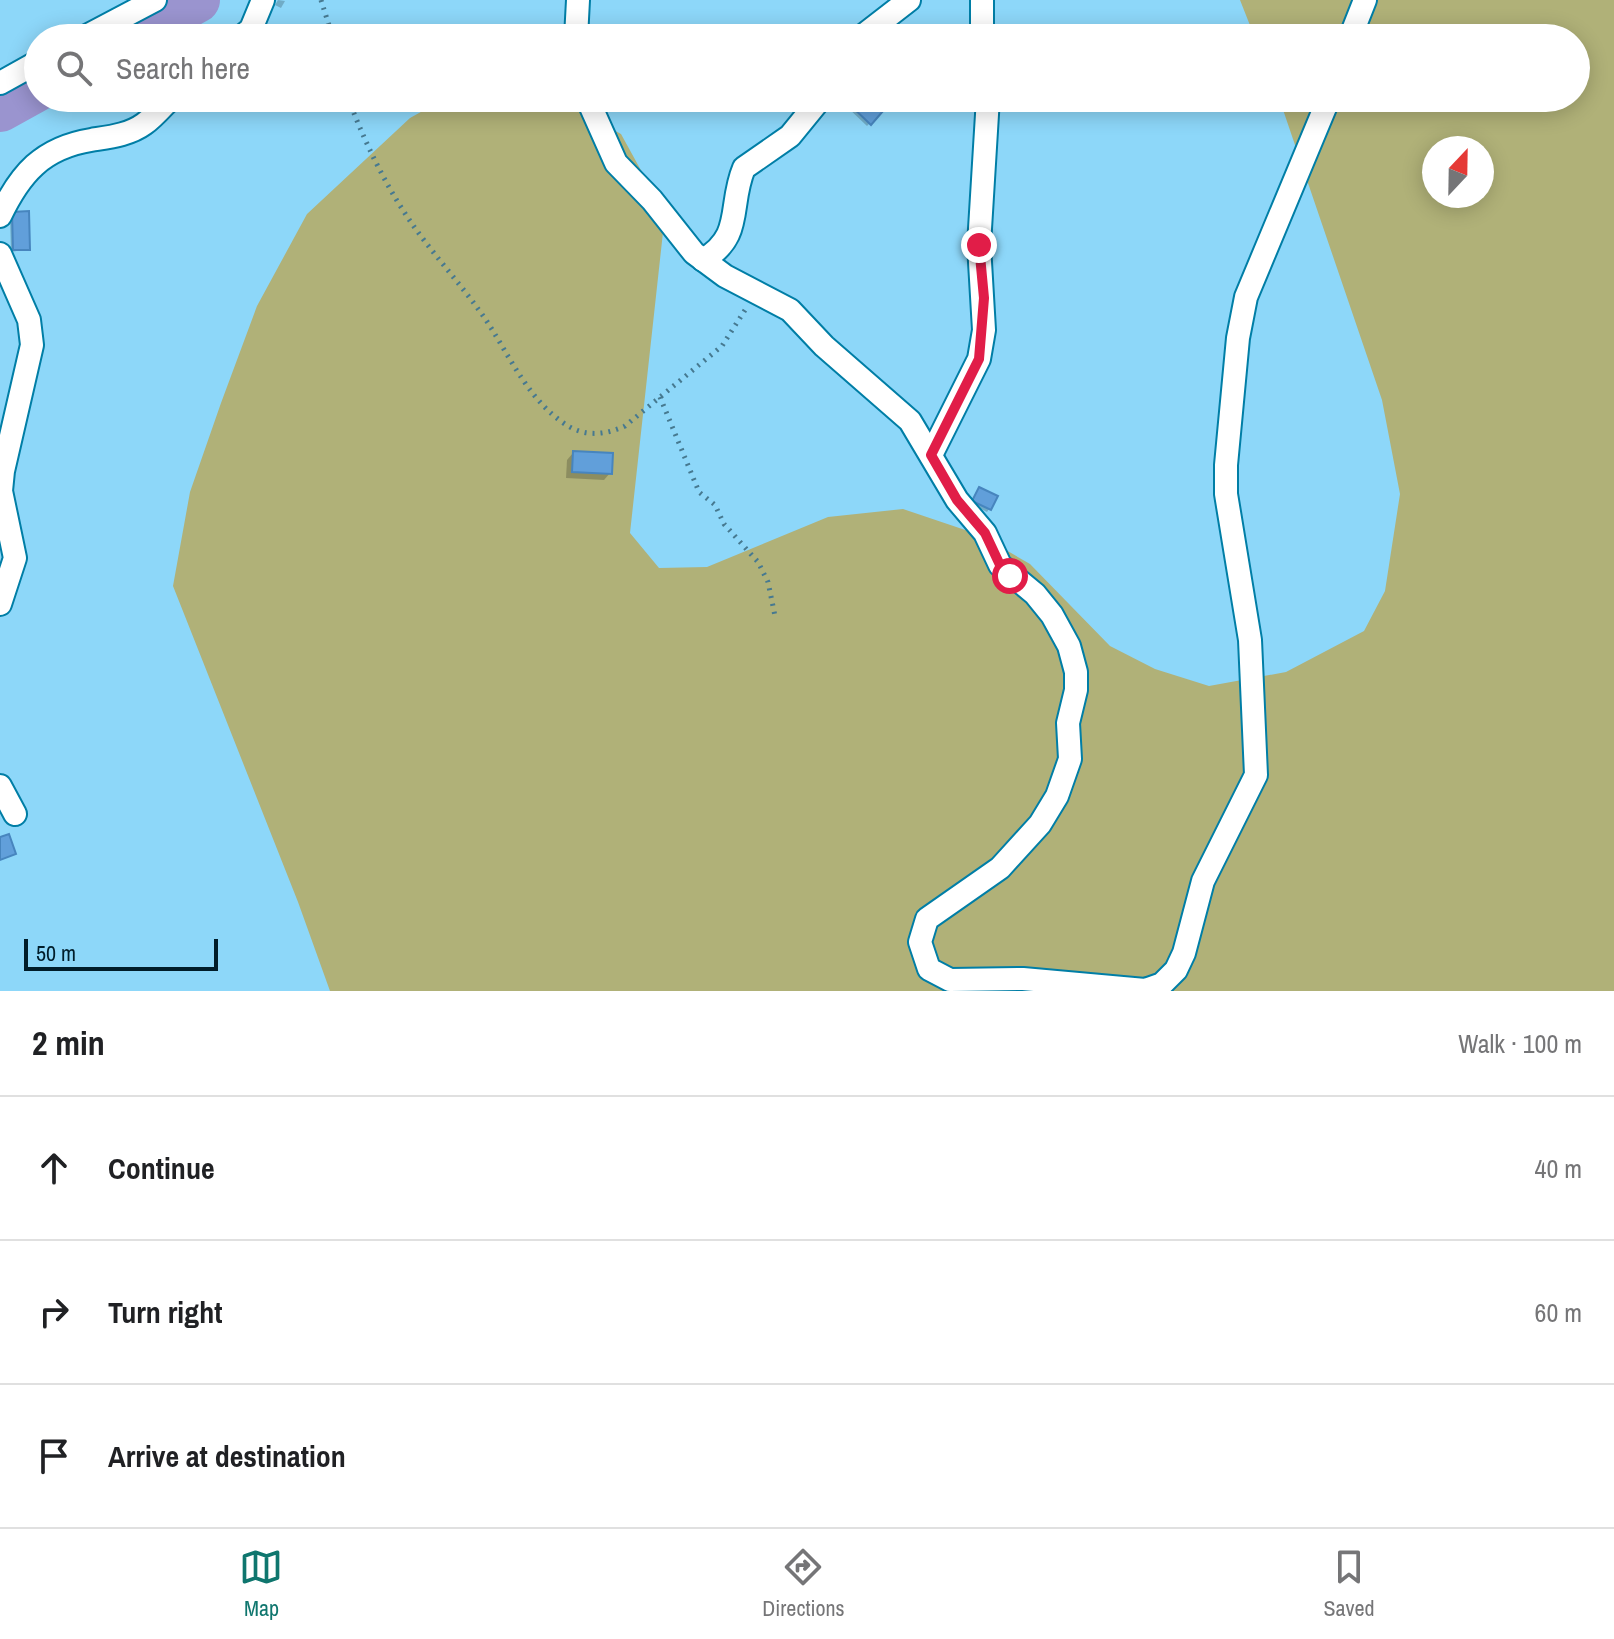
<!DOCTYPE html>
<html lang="en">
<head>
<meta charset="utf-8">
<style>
  :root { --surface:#fff; --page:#f2f2f2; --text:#202124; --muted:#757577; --line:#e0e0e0; --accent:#0f766e }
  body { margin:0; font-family:"Archivo Narrow",sans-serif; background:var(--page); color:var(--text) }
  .compass { position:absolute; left:1422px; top:136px; width:72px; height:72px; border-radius:50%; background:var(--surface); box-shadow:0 4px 20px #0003; rotate:22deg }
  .scale { position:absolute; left:24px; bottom:20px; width:194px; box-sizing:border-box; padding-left:8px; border:4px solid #001d2a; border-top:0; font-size:22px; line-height:28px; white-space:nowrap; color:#001d2a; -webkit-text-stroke:6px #8dd7f9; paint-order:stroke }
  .stop { position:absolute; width:24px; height:24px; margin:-18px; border:6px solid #e11d48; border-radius:50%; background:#fff }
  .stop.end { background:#e11d48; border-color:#fff; box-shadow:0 2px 8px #0008 }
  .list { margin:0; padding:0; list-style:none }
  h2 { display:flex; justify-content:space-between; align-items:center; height:104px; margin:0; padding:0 32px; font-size:34px }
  h2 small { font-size:26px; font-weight:400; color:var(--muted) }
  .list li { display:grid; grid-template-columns:52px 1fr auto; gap:24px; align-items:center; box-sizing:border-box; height:144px; padding:0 32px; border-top:2px solid var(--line) }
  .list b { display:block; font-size:30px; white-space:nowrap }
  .list em { font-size:26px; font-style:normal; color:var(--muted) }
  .icon { flex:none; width:44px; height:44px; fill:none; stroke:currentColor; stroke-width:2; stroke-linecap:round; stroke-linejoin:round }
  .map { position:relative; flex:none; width:1614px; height:991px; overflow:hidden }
  .search { position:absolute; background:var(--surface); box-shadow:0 4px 20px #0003; left:24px; right:24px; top:24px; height:88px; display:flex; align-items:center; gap:20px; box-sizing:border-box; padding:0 28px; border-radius:44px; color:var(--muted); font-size:30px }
  .sheet { height:536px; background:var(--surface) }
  nav { display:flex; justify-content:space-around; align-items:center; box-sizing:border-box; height:112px; border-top:2px solid var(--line); background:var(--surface); font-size:22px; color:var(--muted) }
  nav a { display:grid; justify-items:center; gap:4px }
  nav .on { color:var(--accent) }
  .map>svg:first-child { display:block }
</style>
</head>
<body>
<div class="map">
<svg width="1614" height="991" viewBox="0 0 1614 991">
  <rect width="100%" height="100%" fill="#8dd7f9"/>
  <path fill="#b0b178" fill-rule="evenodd" d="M1240,0H1614V991H330L298,902L173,586L190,492L221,403L257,306L307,214L410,118L446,98H554L621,134L665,214L630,533L659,568L707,567L828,517L903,509L980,535L1030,564L1110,646L1155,669L1209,686L1286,672L1364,631L1385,591L1400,494L1382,400L1279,98H1576V38H1255ZM1434,148H1482V196H1434Z"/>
  <g fill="#0003">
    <path d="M278,0L285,1L281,8L275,5Z"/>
    <path d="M854,98H865L880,112L867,126L846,106Z"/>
    <path d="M27,214L28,249L11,252L10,217Z"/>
    <path d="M573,453L610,473L604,480L566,478L567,460Z"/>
    <path d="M977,492L989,509L987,512L971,504Z"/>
  </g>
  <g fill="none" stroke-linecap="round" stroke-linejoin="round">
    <g stroke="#9a94cf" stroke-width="46">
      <path d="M129,38L197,0"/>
      <path d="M0,109L38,88"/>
    </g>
  </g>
  <g fill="#619fda" stroke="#4785be" stroke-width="2">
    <path d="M851,98H868L883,111L871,125L847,102Z"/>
    <path d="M29,211L30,250H13L12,212Z"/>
    <path d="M573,451L613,453L612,474L572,472Z"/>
    <path d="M979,487L998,496L991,510L972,501Z"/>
    <path d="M9,834L16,854L0,860V837Z"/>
  </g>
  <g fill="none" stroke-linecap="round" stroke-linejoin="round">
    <defs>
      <g id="street">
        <path d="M83,38L155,0"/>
        <path d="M240,38L251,29L263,0"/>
        <path d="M576,38L578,0"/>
        <path d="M860,38L909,0"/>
        <path d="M982,38V0"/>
        <path d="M1350,38L1365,0"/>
        <path d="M0,83L38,62"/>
        <path d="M587,98L616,163L652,200L694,253L725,276L790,310L824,346L910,421L957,500L985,533L1000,565L1035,594L1052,615L1069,646L1076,672V690L1068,723L1070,759L1057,796L1040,824L1000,868L927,919L920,942L929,969L950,980L1023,979L1145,990L1162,984L1176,970L1184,953L1203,881L1256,775L1250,640L1226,494V465L1238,338L1246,297L1329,98"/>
        <path d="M0,216C20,174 42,148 91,140C109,137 129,135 144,124C154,117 163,106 171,98"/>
        <path d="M0,254L29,320L32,345L3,471L1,491L15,558L0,604"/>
        <path d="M703,260C744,236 728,206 744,168L790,136L821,98"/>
        <path d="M931,455L979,359L984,330L979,245L988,98"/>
        <path d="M0,786L15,814"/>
      </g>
    </defs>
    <use href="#street" stroke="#007ea6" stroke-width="26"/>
    <g stroke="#467990" stroke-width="5" stroke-dasharray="2 6" stroke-linecap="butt">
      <path d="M321,0L333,38"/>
      <path d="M348,98C365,143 387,189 415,228C438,260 464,288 486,320C509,355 527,397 562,422C582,437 603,436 625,426L722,346L745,310"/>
      <path d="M660,397L699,492L715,505L724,524L758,562L768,582L775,616"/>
    </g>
    <use href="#street" stroke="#fff" stroke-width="22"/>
  </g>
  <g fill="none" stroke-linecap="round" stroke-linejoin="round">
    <path stroke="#e11d48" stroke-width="10" d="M979,245L984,298L979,359L931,455L957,500L985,533L1000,565L1010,576"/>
  </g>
</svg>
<svg class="compass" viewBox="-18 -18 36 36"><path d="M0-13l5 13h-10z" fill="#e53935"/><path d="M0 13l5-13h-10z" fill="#757577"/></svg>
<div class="scale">50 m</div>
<div class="stop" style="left:1010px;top:576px"></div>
<div class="stop end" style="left:979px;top:245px"></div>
<div class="search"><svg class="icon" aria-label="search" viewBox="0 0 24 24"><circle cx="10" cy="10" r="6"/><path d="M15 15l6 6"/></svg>Search here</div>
</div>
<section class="sheet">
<h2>2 min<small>Walk · 100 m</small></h2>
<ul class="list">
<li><svg class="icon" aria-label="ahead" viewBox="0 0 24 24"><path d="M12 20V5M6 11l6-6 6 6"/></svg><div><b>Continue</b></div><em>40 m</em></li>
<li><svg class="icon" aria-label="right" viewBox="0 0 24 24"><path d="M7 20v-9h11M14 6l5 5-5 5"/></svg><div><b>Turn right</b></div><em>60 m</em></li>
<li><svg class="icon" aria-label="arrive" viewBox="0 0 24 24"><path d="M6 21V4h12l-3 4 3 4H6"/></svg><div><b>Arrive at destination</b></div></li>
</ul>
</section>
<nav>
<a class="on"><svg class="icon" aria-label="map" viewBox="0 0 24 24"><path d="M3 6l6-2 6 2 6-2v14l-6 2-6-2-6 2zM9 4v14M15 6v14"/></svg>Map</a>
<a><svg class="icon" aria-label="directions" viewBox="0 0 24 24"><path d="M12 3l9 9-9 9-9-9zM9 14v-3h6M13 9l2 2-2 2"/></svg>Directions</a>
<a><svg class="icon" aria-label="saved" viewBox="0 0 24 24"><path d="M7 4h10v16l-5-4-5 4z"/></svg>Saved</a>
</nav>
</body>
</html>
